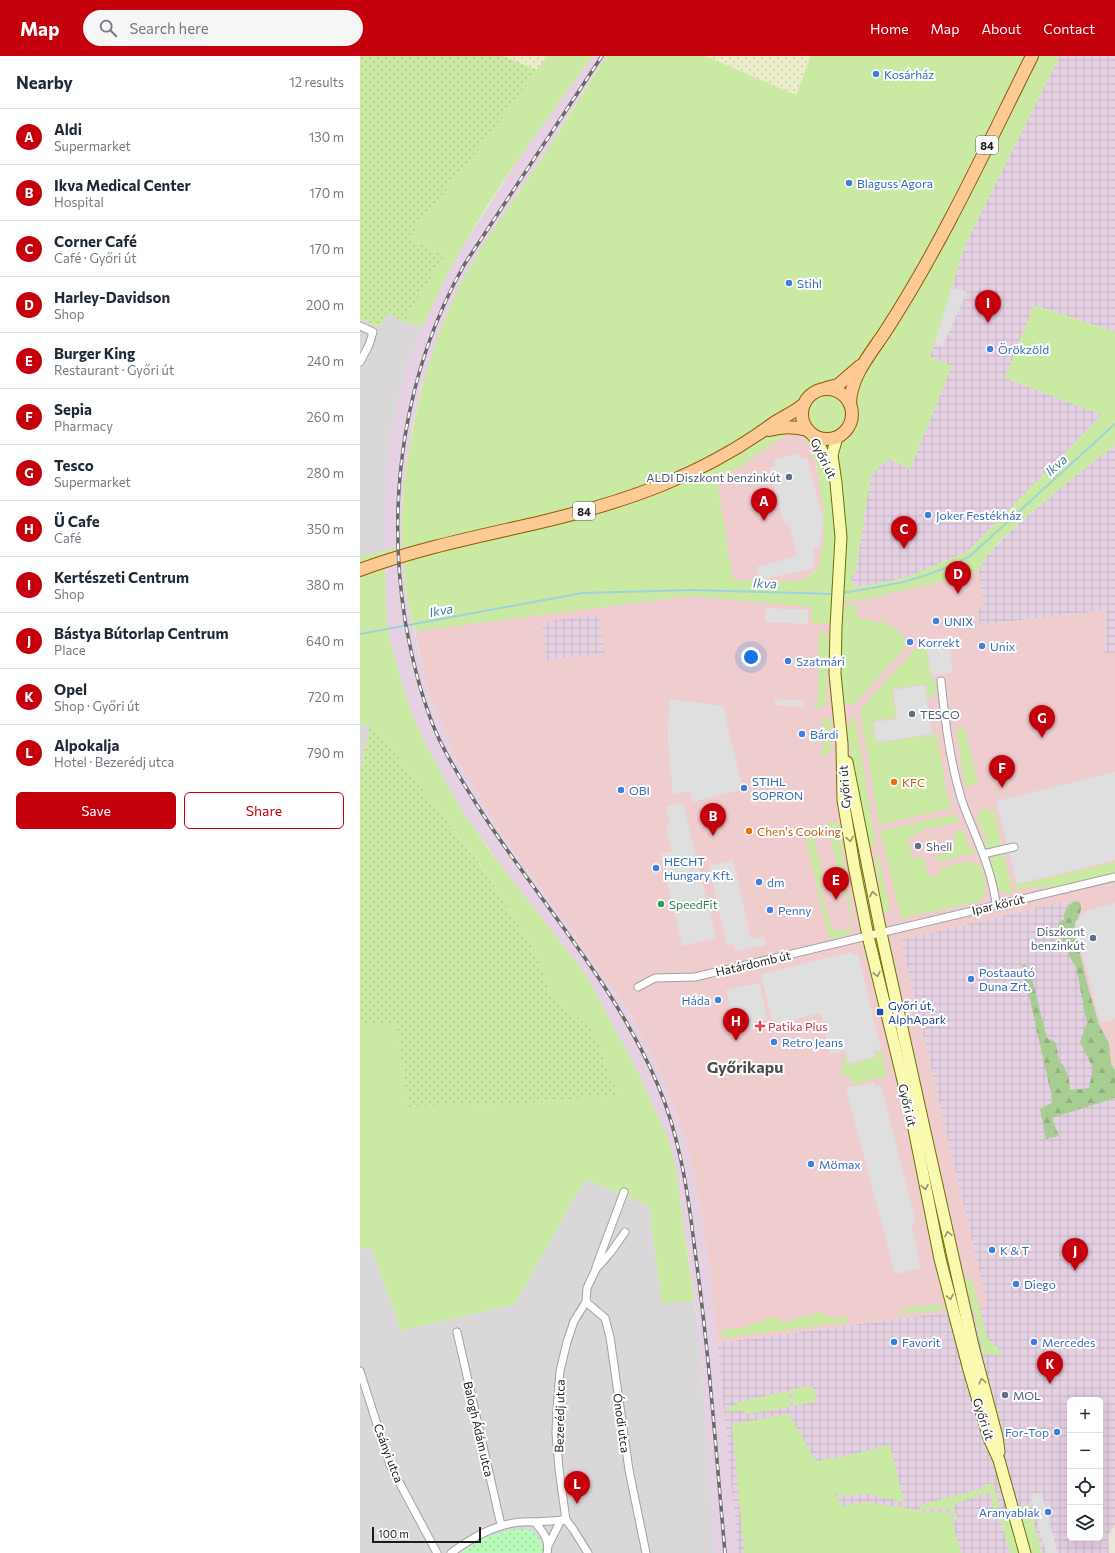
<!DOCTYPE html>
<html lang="en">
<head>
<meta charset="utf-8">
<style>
  :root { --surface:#fff; --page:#f6f6f7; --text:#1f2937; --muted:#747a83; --line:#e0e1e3; --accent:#c5000d }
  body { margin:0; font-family:Commissioner,sans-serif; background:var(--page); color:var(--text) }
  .controls { position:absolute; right:12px; bottom:12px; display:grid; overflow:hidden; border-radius:6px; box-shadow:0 4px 16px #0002 }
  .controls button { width:36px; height:36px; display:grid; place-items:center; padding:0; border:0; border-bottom:1px solid var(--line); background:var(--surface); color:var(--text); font:20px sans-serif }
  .scale { position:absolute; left:12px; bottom:10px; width:109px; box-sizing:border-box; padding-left:4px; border:2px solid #1b1b1b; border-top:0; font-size:11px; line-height:14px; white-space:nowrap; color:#1b1b1b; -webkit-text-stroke:3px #fff; paint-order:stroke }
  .you { position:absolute; left:391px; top:601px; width:14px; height:14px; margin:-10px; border:3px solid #fff; border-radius:50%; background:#1a73e8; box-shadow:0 0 0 6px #1a73e833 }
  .badge { display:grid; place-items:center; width:26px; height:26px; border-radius:50%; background:var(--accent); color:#fff; font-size:13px; font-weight:700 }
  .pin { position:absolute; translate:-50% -33px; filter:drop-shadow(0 1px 2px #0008) }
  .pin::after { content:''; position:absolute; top:21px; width:14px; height:12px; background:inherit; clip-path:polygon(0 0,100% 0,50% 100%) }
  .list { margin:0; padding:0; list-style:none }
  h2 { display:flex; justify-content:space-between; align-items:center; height:52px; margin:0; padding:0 16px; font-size:17px }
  h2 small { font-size:13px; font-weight:400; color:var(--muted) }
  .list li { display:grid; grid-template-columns:26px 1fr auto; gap:12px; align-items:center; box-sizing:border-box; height:56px; padding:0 16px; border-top:1px solid var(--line) }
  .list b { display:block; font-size:15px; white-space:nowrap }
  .list p { margin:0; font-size:13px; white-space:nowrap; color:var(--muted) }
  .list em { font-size:13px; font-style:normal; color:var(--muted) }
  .actions { display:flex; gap:8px; padding:12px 16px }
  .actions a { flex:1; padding:9px 0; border:1px solid var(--accent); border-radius:6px; text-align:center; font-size:14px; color:var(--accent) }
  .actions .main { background:var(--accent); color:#fff }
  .icon { flex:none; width:22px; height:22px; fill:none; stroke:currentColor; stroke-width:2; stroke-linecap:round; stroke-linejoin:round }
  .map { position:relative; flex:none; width:755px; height:1497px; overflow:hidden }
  header { display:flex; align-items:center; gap:24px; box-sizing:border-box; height:56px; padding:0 20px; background:var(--accent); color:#fff }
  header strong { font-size:19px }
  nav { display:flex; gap:22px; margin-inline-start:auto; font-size:14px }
  .search { width:280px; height:36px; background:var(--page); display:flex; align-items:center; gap:10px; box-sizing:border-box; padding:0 14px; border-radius:22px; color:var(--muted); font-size:15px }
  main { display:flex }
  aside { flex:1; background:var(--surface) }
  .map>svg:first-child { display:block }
</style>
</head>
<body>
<header>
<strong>Map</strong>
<div class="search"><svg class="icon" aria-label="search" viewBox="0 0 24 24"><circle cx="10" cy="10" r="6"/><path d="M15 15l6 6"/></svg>Search here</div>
<nav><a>Home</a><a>Map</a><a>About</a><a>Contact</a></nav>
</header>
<main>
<aside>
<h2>Nearby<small>12 results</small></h2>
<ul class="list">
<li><span class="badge">A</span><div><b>Aldi</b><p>Supermarket</p></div><em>130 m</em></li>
<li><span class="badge">B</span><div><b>Ikva Medical Center</b><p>Hospital</p></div><em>170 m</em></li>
<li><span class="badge">C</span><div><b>Corner Café</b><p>Café · Győri út</p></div><em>170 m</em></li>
<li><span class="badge">D</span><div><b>Harley-Davidson</b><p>Shop</p></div><em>200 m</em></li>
<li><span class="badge">E</span><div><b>Burger King</b><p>Restaurant · Győri út</p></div><em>240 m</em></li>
<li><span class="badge">F</span><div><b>Sepia</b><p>Pharmacy</p></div><em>260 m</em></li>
<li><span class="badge">G</span><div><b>Tesco</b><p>Supermarket</p></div><em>280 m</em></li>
<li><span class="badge">H</span><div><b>Ü Cafe</b><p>Café</p></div><em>350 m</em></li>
<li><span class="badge">I</span><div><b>Kertészeti Centrum</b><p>Shop</p></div><em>380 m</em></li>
<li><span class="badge">J</span><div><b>Bástya Bútorlap Centrum</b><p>Place</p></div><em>640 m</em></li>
<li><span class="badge">K</span><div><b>Opel</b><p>Shop · Győri út</p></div><em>720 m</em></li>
<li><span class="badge">L</span><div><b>Alpokalja</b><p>Hotel · Bezerédj utca</p></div><em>790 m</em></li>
</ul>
<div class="actions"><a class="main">Save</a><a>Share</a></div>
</aside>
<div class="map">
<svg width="755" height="1497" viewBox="0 0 755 1497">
  <defs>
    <pattern id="industrial-grid" width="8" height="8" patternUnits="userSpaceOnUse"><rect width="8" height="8" fill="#e6d1e3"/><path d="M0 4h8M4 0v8" fill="none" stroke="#c5b3c2"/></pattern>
    <pattern id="farmland-dots" width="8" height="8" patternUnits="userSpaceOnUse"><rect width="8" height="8" fill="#ecedc9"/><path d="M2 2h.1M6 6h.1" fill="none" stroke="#cacbac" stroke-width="1.8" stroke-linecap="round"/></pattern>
    <pattern id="forest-firs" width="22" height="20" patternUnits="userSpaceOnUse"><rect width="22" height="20" fill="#a8cd93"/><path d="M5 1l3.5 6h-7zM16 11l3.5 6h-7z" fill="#90af7e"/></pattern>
    <pattern id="park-dots" width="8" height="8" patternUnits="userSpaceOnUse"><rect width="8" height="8" fill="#b9faba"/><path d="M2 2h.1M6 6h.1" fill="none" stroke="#9ed69f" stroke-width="1.8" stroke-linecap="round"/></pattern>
    <pattern id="garden-dots" width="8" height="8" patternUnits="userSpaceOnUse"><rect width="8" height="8" fill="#cae9a3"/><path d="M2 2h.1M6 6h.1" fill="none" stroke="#adc78c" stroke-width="1.8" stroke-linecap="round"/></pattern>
  </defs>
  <rect width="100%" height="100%" fill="#ede7df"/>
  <g fill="#d9d7d7">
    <path d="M27,257L44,266L63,271L53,292L43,322L28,390L24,458V496L0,500V263L20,271Z"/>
    <path d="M11,666L0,716V671Z"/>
    <path d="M225,1123L289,1150L302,1247L334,1244L339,1278L356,1497H0V1193L11,1191L41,1275L155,1248Z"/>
  </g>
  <g fill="#efcdce">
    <path d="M427,378L442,380L450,390L456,407L463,451L464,481L458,513L441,525H393L373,523L357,426Z"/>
    <path d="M619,514L624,553H618L620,569L746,554L745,597H755V1022L541,884L628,1251L357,1287L350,1215L338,1138L326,1085L306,1030L290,994L268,954L150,790L95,700L67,632L55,575L330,540L452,551L482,549L483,545H496L601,521Z"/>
  </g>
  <g fill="url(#industrial-grid)" fill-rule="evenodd">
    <path d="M700,0H755V276L674,249L645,322L742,359L607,496L548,521L512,529L495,531L491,522L496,515L511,418L529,403L550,413L592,310L570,301L603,196L610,179Z"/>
    <path d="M755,389V597H745L746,554L620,569L618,553H624L619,514L625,502L648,477L713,421Z"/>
    <path d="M239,559L244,597L187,604L182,566Z"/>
    <path d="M707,845L751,1023L755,1022V1468L748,1479L749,1497H682L669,1449L639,1459L650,1497H378L357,1287L628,1251L541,884ZM710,1344H740V1482H710Z"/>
  </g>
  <g fill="#e6d1e3">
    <path d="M233,0H246L189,91L119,196L103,224L87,259L60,336L52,374L42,444V491L24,496V458L28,390L43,322L53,292L77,238L101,193L165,93Z"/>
    <path d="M43,506L47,543L67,632L95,700L150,790L268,954L290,994L306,1030L326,1085L338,1138L350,1215L378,1497H356L339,1277L315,1107L307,1080L275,1010L226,919L148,819L102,755L67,691L52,658L41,625L29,579L26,553L25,510Z"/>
  </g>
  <g fill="url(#farmland-dots)">
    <path d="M143,0H188L177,14Z"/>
    <path d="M345,0H451L436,40Z"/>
  </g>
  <g fill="#cae9a3" fill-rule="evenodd">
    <path d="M188,0H233C170,86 104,172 63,271L44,266L84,200L48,182L122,89L152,42Z"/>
    <path d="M246,0H345L436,39L451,0H700L610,179L603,196L570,301L592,310L550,413L529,403L511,418L496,515L491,522L495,531L512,529L548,521L607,496L742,359L645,322L674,249L755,276V389C728,410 701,432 674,454C654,472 630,489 619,514L601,521L496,545H484L483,549L496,548L498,562L521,567L523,565L545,580L543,584L548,588L496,646C492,648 488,650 484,647C478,639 480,580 481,568L451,567V551L330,540L55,575L47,543L43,507L25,510L26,553L29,579L41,625L52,658L67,691L102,755L129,794L226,919L275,1010L307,1080L315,1107L334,1244L302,1248L289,1150L225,1123L155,1248L41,1275L11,1191L0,1193V970L36,965L48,1051L167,1047L258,1039L232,973L191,940L176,898L125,814L11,666L0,671V500L42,491C42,475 41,459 43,443C50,367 68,293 102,225C119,192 142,161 163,130C192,88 219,44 246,0ZM427,378L442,380L450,390L456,407L463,451L464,481L458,513L441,525H393L373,523L357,426Z"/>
    <path d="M459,574L463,576L469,581L466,645L464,650L460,652L455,651L453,647H458Z"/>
    <path d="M566,586L571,623H576L577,638L574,640L569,641L567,639L566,628L532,633L536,662L512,665L516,687L577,678L587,739L592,752L520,769L519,768L500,653L556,592Z"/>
    <path d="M495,660L516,790L512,791L509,782L506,778L487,677V671Z"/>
    <path d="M463,661L471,663V694L465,701L462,700Z"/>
    <path d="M605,672L618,727L605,731L596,674Z"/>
    <path d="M633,753L642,789L627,793L624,792L623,788L627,786L617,761L622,754Z"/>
    <path d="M596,758L599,766L564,773L561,775V778H557L555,768L557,766Z"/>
    <path d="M467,766H478L493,865C493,877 486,880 475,883L468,879L444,775L452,772L462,818L460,830L471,870L479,875L489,873L492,866L482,819L478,813Z"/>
    <path d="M552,768L554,769L556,779L548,781L552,803L564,801L568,821L579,819L580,813L582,812C594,809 609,802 620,809C625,823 630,835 619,846L541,862L520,775Z"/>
    <path d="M599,774L604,775L609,792L614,791L615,794L612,798L581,805L577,804L573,800L588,797L595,789L594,777Z"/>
    <path d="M644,798L653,837L648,838L639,833C635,825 624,806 635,800C637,799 642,799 644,798Z"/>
    <path d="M519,800L530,854L526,856L522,852L515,802Z"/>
    <path d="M755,806V817L751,818L700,830L656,833L654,823L658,822L661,828Z"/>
    <path d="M521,994L527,1020L492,1028L490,1020L483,1021L482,1012L484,1003L486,1002L488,1008L516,1001L515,996Z"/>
    <path d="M610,1222L612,1223L627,1281C632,1290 639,1288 642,1300L623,1297L611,1243L604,1228L605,1223Z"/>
    <path d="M582,1248L583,1251L580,1255L540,1258V1254L550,1253L553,1251Z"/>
    <path d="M462,1256L471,1262L488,1261V1266L362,1282L361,1274L386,1271L411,1261L425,1265Z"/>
    <path d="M452,1330L456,1341V1346L433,1350L431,1333Z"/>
    <path d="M429,1335L431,1351L386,1358L382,1354L367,1356V1353L381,1345Z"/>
    <path d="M429,1358L456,1405L485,1400L530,1389L544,1446L507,1438L480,1440L473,1434L482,1450L507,1446L571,1456H590L601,1497H384L372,1368Z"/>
    <path d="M626,1428H633L639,1447L638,1452L634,1454L630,1436L593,1448L598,1464L595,1465L591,1453H561L560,1449L624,1432Z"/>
    <path d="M669,1448L682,1497H650L639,1458Z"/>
  </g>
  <path fill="url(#forest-firs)" d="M718,845L721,849V854L714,872L728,931L739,969L749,987L751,1008L755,1014V1042L692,1062L699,1080L686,1083L680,1053L693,1046L662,909L665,908L670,915L687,982L696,987L699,1005L703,1009L709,1022L710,1034L729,1032L733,1012L720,986L727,967L716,911C712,906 697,876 698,870C698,866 701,865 704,863C704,854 708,846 718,845Z"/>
  <path fill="url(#park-dots)" d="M169,1473C177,1479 185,1486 182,1497H100L127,1480L151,1474Z"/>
  <g fill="url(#garden-dots)">
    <path d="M0,0H143L177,14L122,89L48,182L84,200L44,266L27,257L20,271L0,263Z"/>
    <path d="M11,666L125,815L176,898L191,940L232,973L258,1039L167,1047L48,1051L36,966L0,970V716Z"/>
  </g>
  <g fill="#dfdfdf">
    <path d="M592,232L607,236L582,292L575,286Z"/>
    <path d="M439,397L441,403L447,402L463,464L460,492L454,491V512L400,524L397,511L437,500L429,468L425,469L409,412L415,410L414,404Z"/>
    <path d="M406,552L448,554V568L405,566Z"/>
    <path d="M588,580L593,617L571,620L566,586Z"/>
    <path d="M565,629L572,678L516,686L514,666L537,663L533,634Z"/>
    <path d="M309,643L364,650L368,673L383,733L332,746L330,735L313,739L308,687Z"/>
    <path d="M415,643L445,645L444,651L415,649Z"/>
    <path d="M755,716V804L657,828L636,745Z"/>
    <path d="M323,747L356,882L322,890L300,798L312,795L306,770L310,769L306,751Z"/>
    <path d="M373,804L391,883L404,881L406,889L376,895L374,888L367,889L349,810Z"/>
    <path d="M755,847V963L740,967L715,866L728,854Z"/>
    <path d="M492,896L493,899L498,898L521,994L514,995L515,1001L488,1007L485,994L470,998L461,957L413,968L401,918Z"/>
    <path d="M399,927L407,963L393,967L394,973L376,977L366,934Z"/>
    <path d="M514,1026L516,1031L521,1029L556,1166L551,1168L561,1212L535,1218L486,1032Z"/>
    <path d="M681,1436L698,1497H686L670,1439Z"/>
  </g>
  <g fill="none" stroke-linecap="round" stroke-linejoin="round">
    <g stroke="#9ed2dc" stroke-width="2">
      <path d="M481,537C528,530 567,524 610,500L755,368"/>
      <path d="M0,578L222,537L333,534L475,538"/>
    </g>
    <defs>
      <g id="street">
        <path d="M0,270L13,276L9,289L0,306"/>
        <path d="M581,625C585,665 590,706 602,745C605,754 609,763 613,773C623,797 633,822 636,848"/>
        <path d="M623,798L654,791"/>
        <path d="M278,931L295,922L335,921L755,821"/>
        <path d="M236,1211L264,1136"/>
        <path d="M226,1246L245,1262L250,1281L269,1414L286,1497"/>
        <path d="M97,1276L141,1469"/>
        <path d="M0,1315L30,1409L77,1497"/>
        <path d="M206,1464L199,1413L196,1377L197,1353L200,1315L207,1286L214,1265L226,1246L227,1232L236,1213L251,1196L265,1176"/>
        <path d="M206,1464L213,1473L228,1497"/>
        <path d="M175,1466L206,1464"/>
        <path d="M188,1490L201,1464"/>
        <path d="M91,1497C115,1479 144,1463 175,1466C183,1476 190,1484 187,1497"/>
      </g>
      <g id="secondary">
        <path d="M451,377L459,388L471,415"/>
        <path d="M477,381L472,399L476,427L481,481L476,571L475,618L482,688L483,744L494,810L508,880L550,1053L580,1203L609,1314L629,1382L639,1404L665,1497"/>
        <path d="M487,706L521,877L563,1067L613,1290L637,1381L639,1396"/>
      </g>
      <g id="primary">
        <path d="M466,332L478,329L500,310"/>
        <circle cx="467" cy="358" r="25"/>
        <path d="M490,348C490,320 513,295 527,273C583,186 626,92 672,0"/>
        <path d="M409,374C423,370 434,370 448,374"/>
        <path d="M0,514C59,492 121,480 181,466C265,446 341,420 411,369C422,361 434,357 444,348"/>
      </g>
    </defs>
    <use href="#street" stroke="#a2a2a2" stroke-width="9"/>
    <use href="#secondary" stroke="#6c7003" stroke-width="13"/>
    <use href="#primary" stroke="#915800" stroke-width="14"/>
    <use href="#street" stroke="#fff" stroke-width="7"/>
    <use href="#secondary" stroke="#faf9b0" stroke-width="11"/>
    <use href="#primary" stroke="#fdc994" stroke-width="12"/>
    <defs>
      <path id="rail" d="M242,0L104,209C44,316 26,443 45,564C52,604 62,646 79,683C93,712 111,740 128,766C185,852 256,931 297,1027C320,1080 328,1137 335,1195C349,1295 356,1396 365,1497"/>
    </defs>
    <use href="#rail" stroke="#696969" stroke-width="3.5"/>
    <use href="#rail" stroke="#fff" stroke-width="2" stroke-dasharray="6" stroke-linecap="butt"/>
  </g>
  <defs><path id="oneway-chevron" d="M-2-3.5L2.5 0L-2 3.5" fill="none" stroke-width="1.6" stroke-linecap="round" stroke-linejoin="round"/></defs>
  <g stroke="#96956d">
    <use href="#oneway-chevron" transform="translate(490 783) rotate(81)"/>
    <use href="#oneway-chevron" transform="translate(513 838) rotate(-101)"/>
    <use href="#oneway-chevron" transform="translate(517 918) rotate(77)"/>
    <use href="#oneway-chevron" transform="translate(565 1131) rotate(79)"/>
    <use href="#oneway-chevron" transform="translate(588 1178) rotate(-102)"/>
    <use href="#oneway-chevron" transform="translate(590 1241) rotate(76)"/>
    <use href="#oneway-chevron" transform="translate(622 1325) rotate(-105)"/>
  </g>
  <g fill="#3f7fe0" stroke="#fff" stroke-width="1.5">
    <circle cx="516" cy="18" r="4"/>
    <circle cx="489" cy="127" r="4"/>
    <circle cx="429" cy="227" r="4"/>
    <circle cx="630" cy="293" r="4"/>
    <circle cx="568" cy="459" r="4"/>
    <circle cx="576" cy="565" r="4"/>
    <circle cx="550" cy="586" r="4"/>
    <circle cx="622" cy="590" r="4"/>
    <circle cx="428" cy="605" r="4"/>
    <circle cx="442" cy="678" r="4"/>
    <circle cx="384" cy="732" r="4"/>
    <circle cx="261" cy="734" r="4"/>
    <circle cx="296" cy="812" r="4"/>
    <circle cx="399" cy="826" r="4"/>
    <circle cx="410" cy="854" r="4"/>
    <circle cx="611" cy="923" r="4"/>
    <circle cx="358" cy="944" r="4"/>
    <circle cx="414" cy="986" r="4"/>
    <circle cx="451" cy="1108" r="4"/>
    <circle cx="632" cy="1194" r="4"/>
    <circle cx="656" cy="1228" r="4"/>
    <circle cx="534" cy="1286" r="4"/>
    <circle cx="674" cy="1286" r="4"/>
    <circle cx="697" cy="1376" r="4"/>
    <circle cx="688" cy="1456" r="4"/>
  </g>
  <g fill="#5c6f8a" stroke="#fff" stroke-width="1.5">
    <circle cx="429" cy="421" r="4"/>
    <circle cx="552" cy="658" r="4"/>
    <circle cx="558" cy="790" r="4"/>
    <circle cx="733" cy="882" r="4"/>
    <circle cx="645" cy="1339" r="4"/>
  </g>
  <g fill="#e8710a" stroke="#fff" stroke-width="1.5">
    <circle cx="534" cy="726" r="4"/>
    <circle cx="389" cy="775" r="4"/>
  </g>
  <circle fill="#2e9e5b" stroke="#fff" stroke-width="1.5" cx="301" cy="848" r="4"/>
  <rect fill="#1a4fb4" stroke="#fff" stroke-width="1.5" x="516" y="952" width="8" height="8" rx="2"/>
  <path fill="#e0444e" stroke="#fff" stroke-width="1.5" d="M398 964h4v4h4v4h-4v4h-4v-4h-4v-4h4z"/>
  <g text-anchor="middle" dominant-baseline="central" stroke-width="4" stroke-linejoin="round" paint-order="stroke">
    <g fill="#fff" stroke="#5f5f5f" stroke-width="1">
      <rect x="616" y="80" width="22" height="18" rx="3"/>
      <rect x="213" y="446" width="22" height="18" rx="3"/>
    </g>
    <g font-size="11" font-weight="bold" fill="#1b1b1b">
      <text x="627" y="89">84</text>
      <text x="224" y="455">84</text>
    </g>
    <g font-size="12" fill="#366cbe" stroke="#fff" text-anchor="start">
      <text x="524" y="18">Kosárház</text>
      <text x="497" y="127">Blaguss Agora</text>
      <text x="437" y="227">Stihl</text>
      <text x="638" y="293">Örökzöld</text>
      <text x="576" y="459">Joker Festékház</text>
      <text x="584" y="565">UNIX</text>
      <text x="558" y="586">Korrekt</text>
      <text x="630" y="590">Unix</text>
      <text x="436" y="605">Szatmári</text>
      <text x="450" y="678">Bárdi</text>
      <text x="392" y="725">STIHL<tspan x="392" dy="14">SOPRON</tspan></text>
      <text x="269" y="734">OBI</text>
      <text x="304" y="805">HECHT<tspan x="304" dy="14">Hungary Kft.</tspan></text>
      <text x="407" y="826">dm</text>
      <text x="418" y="854">Penny</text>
      <text x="619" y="916">Postaautó<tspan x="619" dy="14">Duna Zrt.</tspan></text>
      <text x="350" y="944" text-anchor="end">Háda</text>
      <text x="422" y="986">Retro Jeans</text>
      <text x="459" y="1108">Mömax</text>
      <text x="640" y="1194">K &amp; T</text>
      <text x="664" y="1228">Diego</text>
      <text x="542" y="1286">Favorit</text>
      <text x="682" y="1286">Mercedes</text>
      <text x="689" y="1376" text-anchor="end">For-Top</text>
      <text x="680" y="1456" text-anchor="end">Aranyablak</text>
    </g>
    <g font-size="12" fill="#1b1b1b" stroke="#fff">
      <text transform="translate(464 402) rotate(64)">Győri út</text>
      <text transform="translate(484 731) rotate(-94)">Győri út</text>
      <text transform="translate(638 848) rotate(-13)">Ipar körút</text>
      <text transform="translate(393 907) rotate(-13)">Határdomb út</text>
      <text transform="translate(548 1049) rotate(77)">Győri út</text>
      <text transform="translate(199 1360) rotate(-89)">Bezerédj utca</text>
      <text transform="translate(624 1363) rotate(72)">Győri út</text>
      <text transform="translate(262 1367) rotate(82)">Ónodi utca</text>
      <text transform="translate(119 1373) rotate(77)">Balogh Ádám utca</text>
      <text transform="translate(29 1397) rotate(69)">Csányi utca</text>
    </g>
    <g font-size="12" fill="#4e5e75" stroke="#fff" text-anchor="start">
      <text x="421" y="421" text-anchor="end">ALDI Diszkont benzinkút</text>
      <text x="560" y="658">TESCO</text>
      <text x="566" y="790">Shell</text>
      <text x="725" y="875" text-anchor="end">Diszkont<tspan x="725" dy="14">benzinkút</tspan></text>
      <text x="653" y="1339">MOL</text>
    </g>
    <g font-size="12" fill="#c56008" stroke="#fff" text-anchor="start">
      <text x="542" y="726">KFC</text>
      <text x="397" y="775">Chen's Cooking</text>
    </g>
    <g font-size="12" fill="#27864d" stroke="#fff" text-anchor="start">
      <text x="309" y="848">SpeedFit</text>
    </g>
    <g font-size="12" fill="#164399" stroke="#fff" text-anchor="start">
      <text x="528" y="949">Győri út,<tspan x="528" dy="14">AlphApark</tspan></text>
    </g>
    <g font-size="12" fill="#be3a42" stroke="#fff" text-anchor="start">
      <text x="408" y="970">Patika Plus</text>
    </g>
    <g font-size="13" font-style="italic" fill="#447aa3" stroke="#fff">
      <text transform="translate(696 409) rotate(-42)">Ikva</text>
      <text transform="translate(405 527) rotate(2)">Ikva</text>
      <text transform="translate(81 554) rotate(-11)">Ikva</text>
    </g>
    <g font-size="16" font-weight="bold" fill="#4e4e4e" stroke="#fff">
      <text x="385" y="1010">Győrikapu</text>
    </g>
  </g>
</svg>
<div class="controls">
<button>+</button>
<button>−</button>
<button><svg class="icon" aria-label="locate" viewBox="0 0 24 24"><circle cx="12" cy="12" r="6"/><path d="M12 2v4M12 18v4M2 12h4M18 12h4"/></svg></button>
<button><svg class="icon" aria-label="layers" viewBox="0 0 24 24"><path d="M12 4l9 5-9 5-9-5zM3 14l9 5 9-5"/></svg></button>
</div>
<div class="scale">100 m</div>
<div class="you"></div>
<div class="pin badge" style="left:404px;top:465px">A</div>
<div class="pin badge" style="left:353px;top:780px">B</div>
<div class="pin badge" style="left:544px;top:493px">C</div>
<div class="pin badge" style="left:598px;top:538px">D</div>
<div class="pin badge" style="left:476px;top:844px">E</div>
<div class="pin badge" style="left:642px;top:732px">F</div>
<div class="pin badge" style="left:682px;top:682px">G</div>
<div class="pin badge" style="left:376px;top:985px">H</div>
<div class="pin badge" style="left:628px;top:267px">I</div>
<div class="pin badge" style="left:715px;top:1215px">J</div>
<div class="pin badge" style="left:690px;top:1328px">K</div>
<div class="pin badge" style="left:217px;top:1448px">L</div>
</div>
</main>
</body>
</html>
